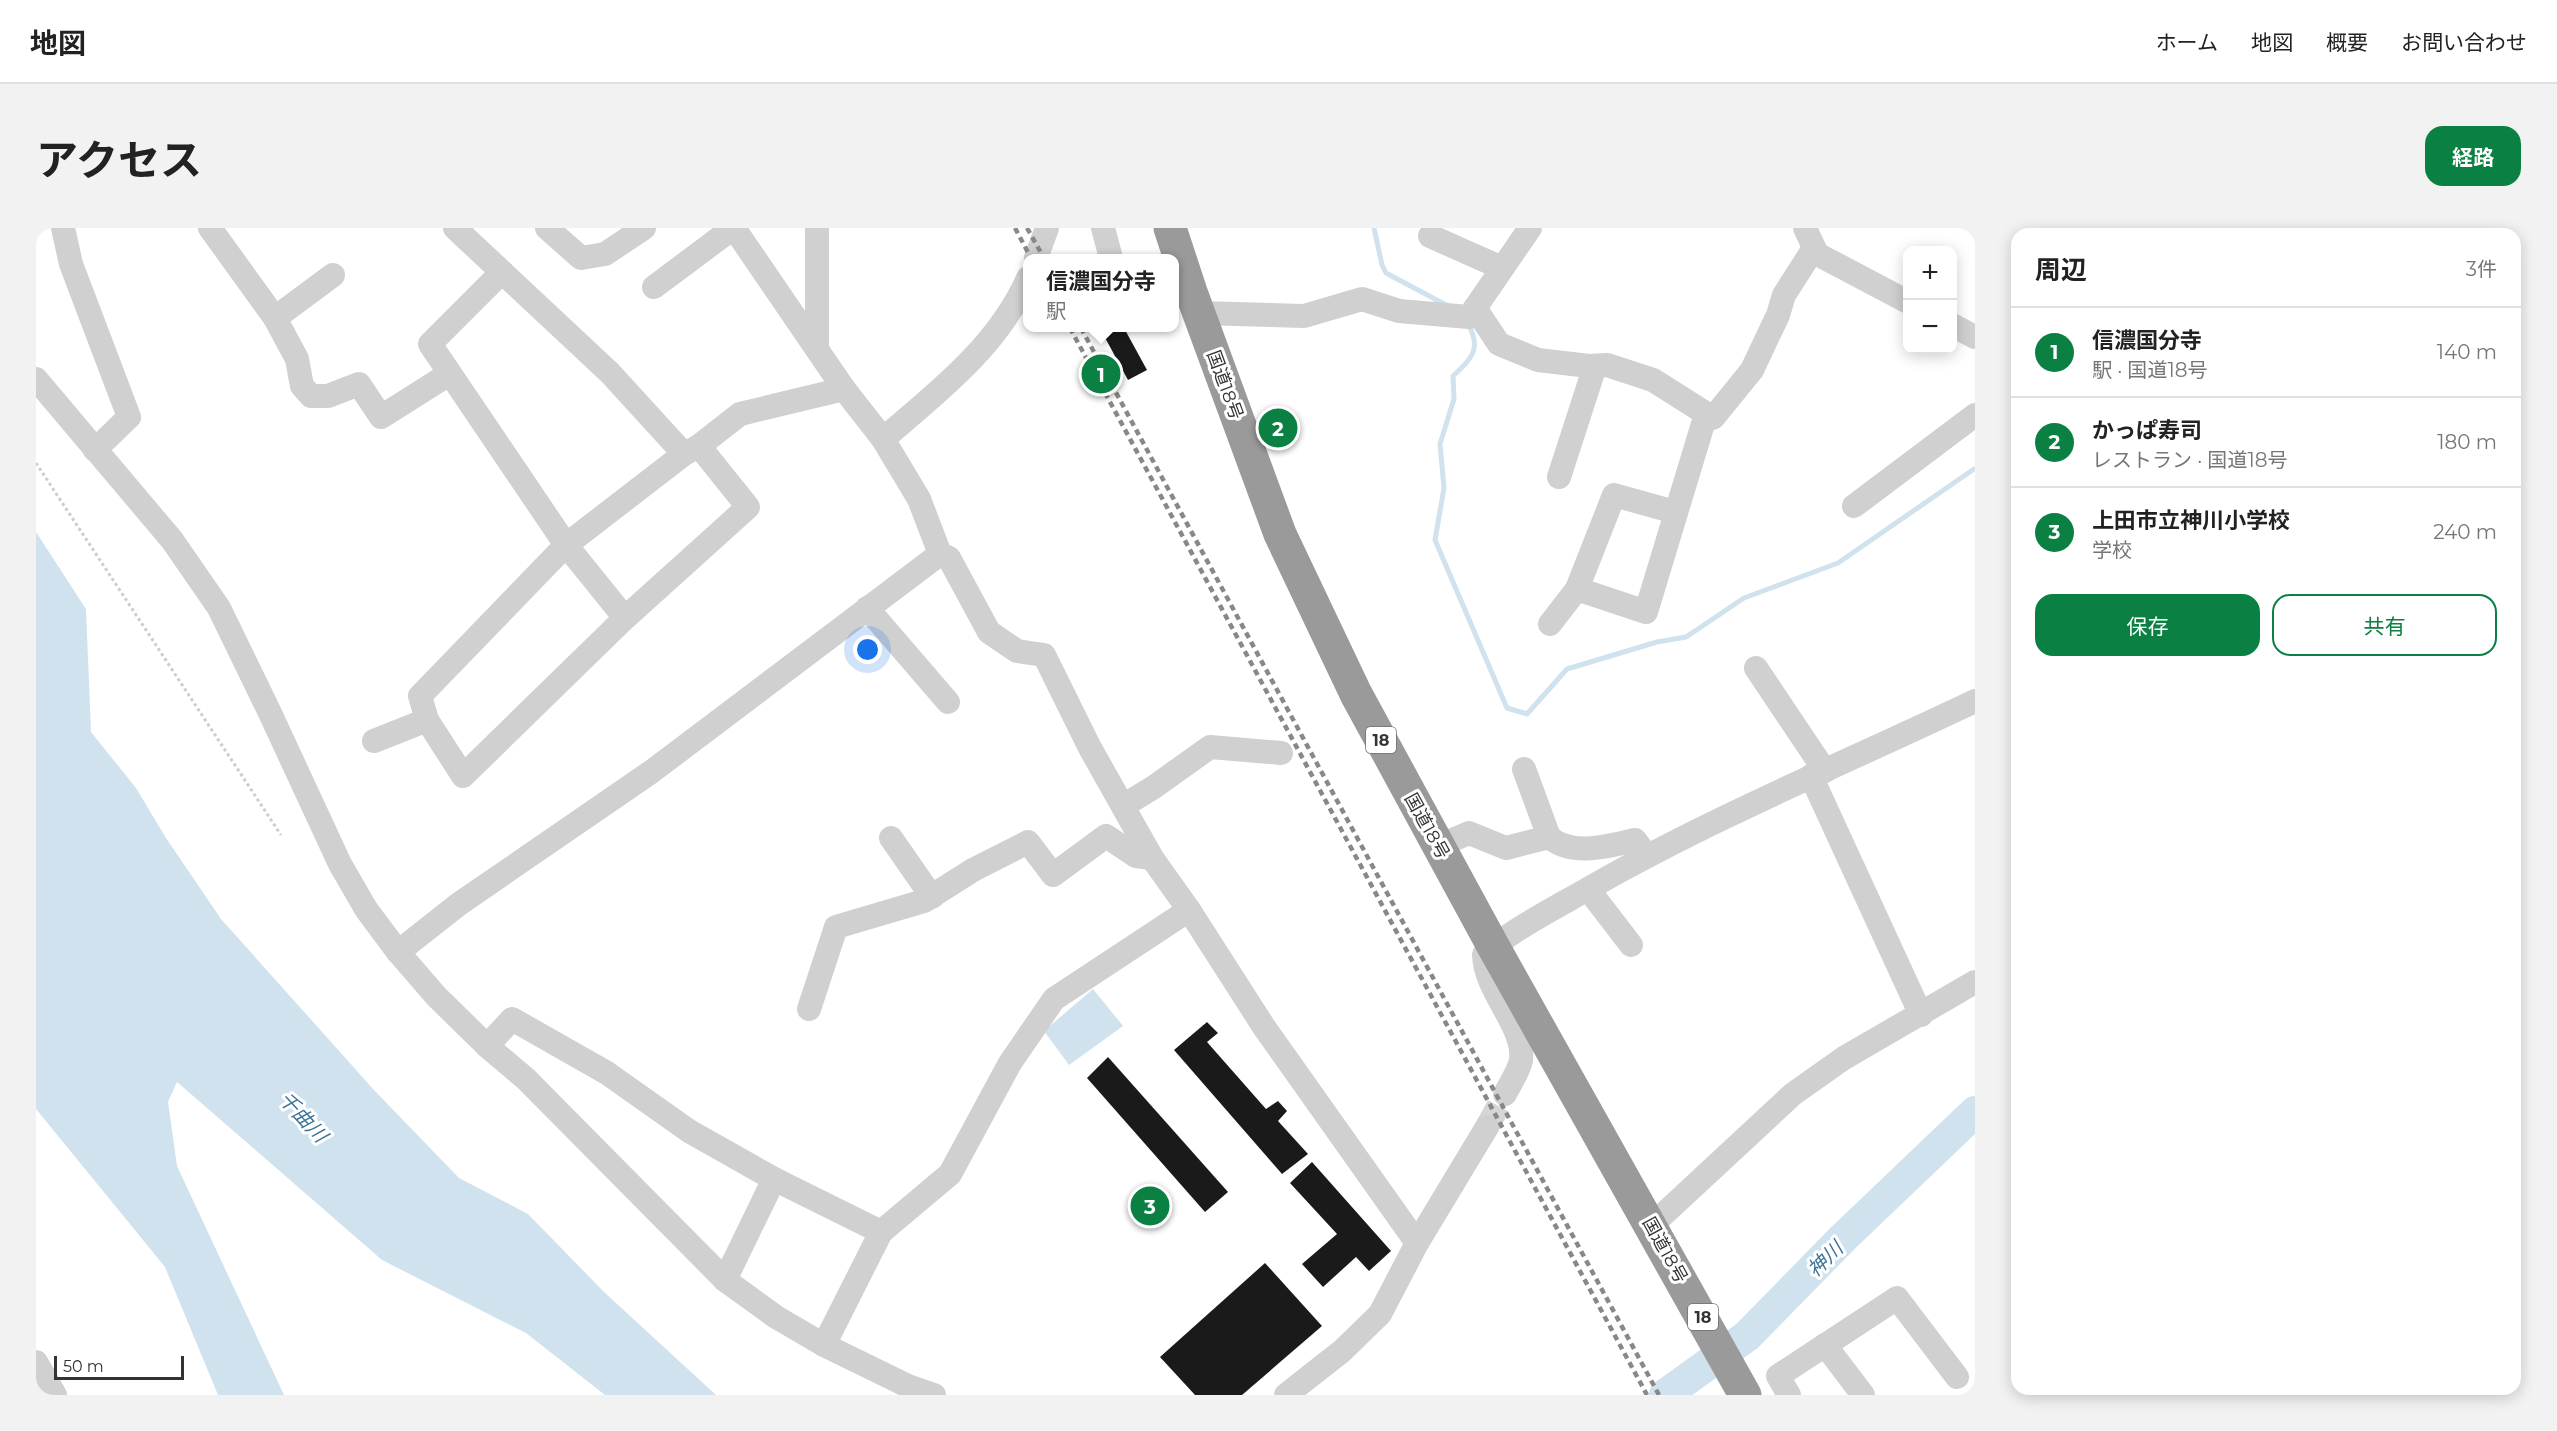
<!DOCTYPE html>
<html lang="ja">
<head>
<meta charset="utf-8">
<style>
  :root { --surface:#fff; --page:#f2f2f2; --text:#222; --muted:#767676; --line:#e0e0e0; --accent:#0b8043 }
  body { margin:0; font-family:Montserrat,"Noto Sans JP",sans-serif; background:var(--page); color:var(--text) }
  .controls { position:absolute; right:18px; top:18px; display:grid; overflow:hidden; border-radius:12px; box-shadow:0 3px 15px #0003 }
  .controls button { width:54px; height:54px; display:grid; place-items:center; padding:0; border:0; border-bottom:2px solid var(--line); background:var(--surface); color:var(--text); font:30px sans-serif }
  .scale { position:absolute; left:18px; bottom:15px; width:130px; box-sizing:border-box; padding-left:6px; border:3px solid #333; border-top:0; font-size:16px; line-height:21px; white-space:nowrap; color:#333; -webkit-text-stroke:4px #fff; paint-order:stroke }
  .you { position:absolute; left:832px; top:422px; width:21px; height:21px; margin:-15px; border:4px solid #fff; border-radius:50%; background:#1a73e8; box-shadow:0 0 0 9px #1a73e833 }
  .badge { display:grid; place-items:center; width:39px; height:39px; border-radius:50%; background:var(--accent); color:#fff; font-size:20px; font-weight:700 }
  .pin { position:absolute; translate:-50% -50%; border:3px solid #fff; box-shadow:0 2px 6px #0006 }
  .popup { position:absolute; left:987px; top:26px; width:156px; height:78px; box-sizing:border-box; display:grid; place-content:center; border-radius:12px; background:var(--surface); filter:drop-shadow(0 2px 4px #0005); font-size:20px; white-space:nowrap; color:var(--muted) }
  .popup b { font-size:22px; color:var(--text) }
  .popup::after { content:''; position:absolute; left:50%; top:100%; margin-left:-12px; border:12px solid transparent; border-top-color:var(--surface) }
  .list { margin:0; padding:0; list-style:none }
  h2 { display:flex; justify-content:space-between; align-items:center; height:78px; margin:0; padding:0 24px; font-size:26px }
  h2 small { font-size:20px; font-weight:400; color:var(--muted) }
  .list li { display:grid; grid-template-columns:39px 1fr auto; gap:18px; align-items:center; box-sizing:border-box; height:90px; padding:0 24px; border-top:2px solid var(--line) }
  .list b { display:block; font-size:22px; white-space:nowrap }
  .list p { margin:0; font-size:20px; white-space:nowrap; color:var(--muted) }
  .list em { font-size:20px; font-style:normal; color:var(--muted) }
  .actions { display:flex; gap:12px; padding:18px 24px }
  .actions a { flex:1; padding:14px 0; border:2px solid var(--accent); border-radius:18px; text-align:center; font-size:21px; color:var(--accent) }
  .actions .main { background:var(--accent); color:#fff }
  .map { position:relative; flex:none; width:1939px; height:1167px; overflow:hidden; border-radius:18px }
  header { display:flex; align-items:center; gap:36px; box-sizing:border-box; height:84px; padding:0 30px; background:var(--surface); border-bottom:2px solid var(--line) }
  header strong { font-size:28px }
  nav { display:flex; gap:33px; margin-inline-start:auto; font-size:21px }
  .intro { display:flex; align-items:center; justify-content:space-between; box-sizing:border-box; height:144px; padding:0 36px }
  h1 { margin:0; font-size:42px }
  .button { padding:15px 27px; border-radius:18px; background:var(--accent); color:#fff; font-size:21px; font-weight:700 }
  main { display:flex; gap:36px; padding:0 36px }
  aside { flex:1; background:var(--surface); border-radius:18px; box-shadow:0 3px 15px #0003 }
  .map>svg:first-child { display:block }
</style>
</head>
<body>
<header>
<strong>地図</strong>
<nav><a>ホーム</a><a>地図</a><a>概要</a><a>お問い合わせ</a></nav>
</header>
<div class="intro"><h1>アクセス</h1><a class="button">経路</a></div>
<main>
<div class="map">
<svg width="1939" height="1167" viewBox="0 0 1939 1167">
  <rect width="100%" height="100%" fill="#fff"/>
  <g fill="#cfe2ee">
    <path d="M0,304L50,381L55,504L100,560L130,610L185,691L338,862L423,950L492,986L568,1064L680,1167H569L490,1105L346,1032L141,854L132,874L141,938L248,1167H182L129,1039L0,881Z"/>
    <path d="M1057,761L1087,798L1033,837L1008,803Z"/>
  </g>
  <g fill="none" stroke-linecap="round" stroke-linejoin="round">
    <g stroke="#cfe2ee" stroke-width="5">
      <path d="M1338,0L1346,37L1350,45L1412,78"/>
      <path d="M1432,96C1446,120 1436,131 1417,148L1418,171L1404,216L1408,260L1399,312L1471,480L1491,486L1531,441L1621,414L1650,409L1708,370L1802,335L1938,241"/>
    </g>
    <path stroke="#cfe2ee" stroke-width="32" d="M1629,1167L1711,1108L1807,1010L1939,884"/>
  </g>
  <g fill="#1a1a1a">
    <path d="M1078,100H1088L1111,142L1092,152L1067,106Z"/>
    <path d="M1171,794L1182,805L1171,814L1230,881L1242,873L1251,883L1242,893L1272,926L1246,946L1138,822Z"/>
    <path d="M1072,829L1192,964L1169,984L1051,850Z"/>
    <path d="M1276,934L1355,1023L1333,1043L1320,1029L1287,1059L1266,1036L1301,1006L1254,955Z"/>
    <path d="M1229,1035L1286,1098L1206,1167H1159L1124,1129Z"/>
  </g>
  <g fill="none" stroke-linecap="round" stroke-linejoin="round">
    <path stroke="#d6d6d6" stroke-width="24" stroke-dasharray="24 12" stroke-linecap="butt" d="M1451,899L1469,866"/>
    <path stroke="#cdcdcd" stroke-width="3" stroke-dasharray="3 3" stroke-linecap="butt" d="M0,235L245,607"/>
    <g stroke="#d0d0d0" stroke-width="24">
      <path d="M27,0L35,36L93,189L59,222"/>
      <path d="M174,0L239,90L261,131L266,158L275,168H292L323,156L345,189L413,146"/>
      <path d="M419,0L574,145L648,226"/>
      <path d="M511,0L545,30L569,26L608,0"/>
      <path d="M698,0L808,161L847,211L883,271L904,326L913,330L953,404L981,423L1008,427L1054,520L1116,630L1153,682L1228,799L1381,1015"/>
      <path d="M1067,0L1075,30"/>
      <path d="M1769,0L1781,26L1872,74"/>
      <path d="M1394,8L1466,40"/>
      <path d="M1000,30L1011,0"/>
      <path d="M466,44L394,116L530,317L589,390"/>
      <path d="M618,59L697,0"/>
      <path d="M1439,80L1463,116L1502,132L1553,138L1571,137L1617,152L1677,190L1716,142L1742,87L1748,67L1778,20"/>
      <path d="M1163,85L1268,88L1326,71L1363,83L1433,89L1494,0"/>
      <path d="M239,90L297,47"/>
      <path d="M1916,97L1939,109"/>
      <path d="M781,118V0"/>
      <path d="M0,151L136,312L183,380L234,485L304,636L330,681L362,724L400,768L451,818L490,851L689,1052L740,1089L788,1117L872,1158L898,1167"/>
      <path d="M847,211C902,164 962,118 992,50"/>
      <path d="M663,218L712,279L589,390L427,548L391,492L384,468L530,317L648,226Z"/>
      <path d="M663,218L704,186L808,161"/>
      <path d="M1523,249L1559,138"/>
      <path d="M1818,278L1939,187"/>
      <path d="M1541,361L1610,384L1670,186"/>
      <path d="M831,380L912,474"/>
      <path d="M1514,396L1541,361L1578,267L1639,284"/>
      <path d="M1720,440L1789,543"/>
      <path d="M338,513L391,492"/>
      <path d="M1488,541L1513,609C1536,629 1573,618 1599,612L1611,628"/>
      <path d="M1775,548L1885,787"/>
      <path d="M1087,578L1118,559L1174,519L1245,525"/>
      <path d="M855,610L896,669"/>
      <path d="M1402,618L1433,605L1470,620L1513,609"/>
      <path d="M1552,661L1595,717"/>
      <path d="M362,724L423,676L615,544L904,326"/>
      <path d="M773,781L800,699L888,673L937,642L992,614L1017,647L1070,608L1100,628L1116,630"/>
      <path d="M451,818L476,791L571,845L653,903L738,951L689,1052"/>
      <path d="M1469,866C1474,856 1483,843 1485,832C1489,798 1449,764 1448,727L1452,723C1484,697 1521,679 1557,658C1680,588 1811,534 1939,473"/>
      <path d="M738,951L845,1004L788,1117"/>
      <path d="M1616,997L1757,866L1808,830L1939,754"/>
      <path d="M845,1004L914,946L974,835L1018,771L1153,682"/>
      <path d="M1789,1117L1827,1167"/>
      <path d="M0,1134L19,1167"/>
      <path d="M1250,1167L1306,1123L1344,1086L1381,1015L1451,899"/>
      <path d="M1753,1167L1742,1148L1861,1070L1921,1149"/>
    </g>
    <path stroke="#9a9a9a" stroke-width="33" d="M1134,0L1155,64L1244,306L1320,466L1457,718L1709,1167"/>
    <g stroke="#888" stroke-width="4.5" stroke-dasharray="6 4.5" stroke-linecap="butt">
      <path d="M979,0L995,30"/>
      <path d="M991,0L1008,30"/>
      <path d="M1034,100L1611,1167"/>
      <path d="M1045,100L1623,1167"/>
    </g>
  </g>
  <g text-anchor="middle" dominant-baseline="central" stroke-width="6" stroke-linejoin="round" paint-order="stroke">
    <g fill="#fff" stroke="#707070" stroke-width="1.5">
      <rect x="1330" y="499" width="30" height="26" rx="4.5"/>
      <rect x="1652" y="1076" width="30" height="26" rx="4.5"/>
    </g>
    <g font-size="16" font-weight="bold" fill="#333">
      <text x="1345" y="512">18</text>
      <text x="1667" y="1089">18</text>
    </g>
    <g font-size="18" fill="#333" stroke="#fff">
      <text transform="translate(1189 157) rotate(70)">国道18号</text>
      <text transform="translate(1391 598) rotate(61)">国道18号</text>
      <text transform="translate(1629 1022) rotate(61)">国道18号</text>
    </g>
    <g font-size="20" font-style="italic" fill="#3f7597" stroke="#fff">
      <text transform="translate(267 889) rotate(47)">千曲川</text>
      <text transform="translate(1789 1031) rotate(-44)">神川</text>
    </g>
  </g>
</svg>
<div class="controls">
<button>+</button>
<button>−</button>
</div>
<div class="scale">50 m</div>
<div class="you"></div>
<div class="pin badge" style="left:1065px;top:146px">1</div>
<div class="popup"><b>信濃国分寺</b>駅</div>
<div class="pin badge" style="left:1242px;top:200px">2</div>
<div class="pin badge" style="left:1114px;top:978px">3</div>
</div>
<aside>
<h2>周辺<small>3件</small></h2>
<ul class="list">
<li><span class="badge">1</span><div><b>信濃国分寺</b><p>駅 · 国道18号</p></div><em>140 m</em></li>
<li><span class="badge">2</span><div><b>かっぱ寿司</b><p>レストラン · 国道18号</p></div><em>180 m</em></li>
<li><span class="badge">3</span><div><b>上田市立神川小学校</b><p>学校</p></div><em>240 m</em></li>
</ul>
<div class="actions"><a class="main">保存</a><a>共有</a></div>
</aside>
</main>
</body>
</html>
